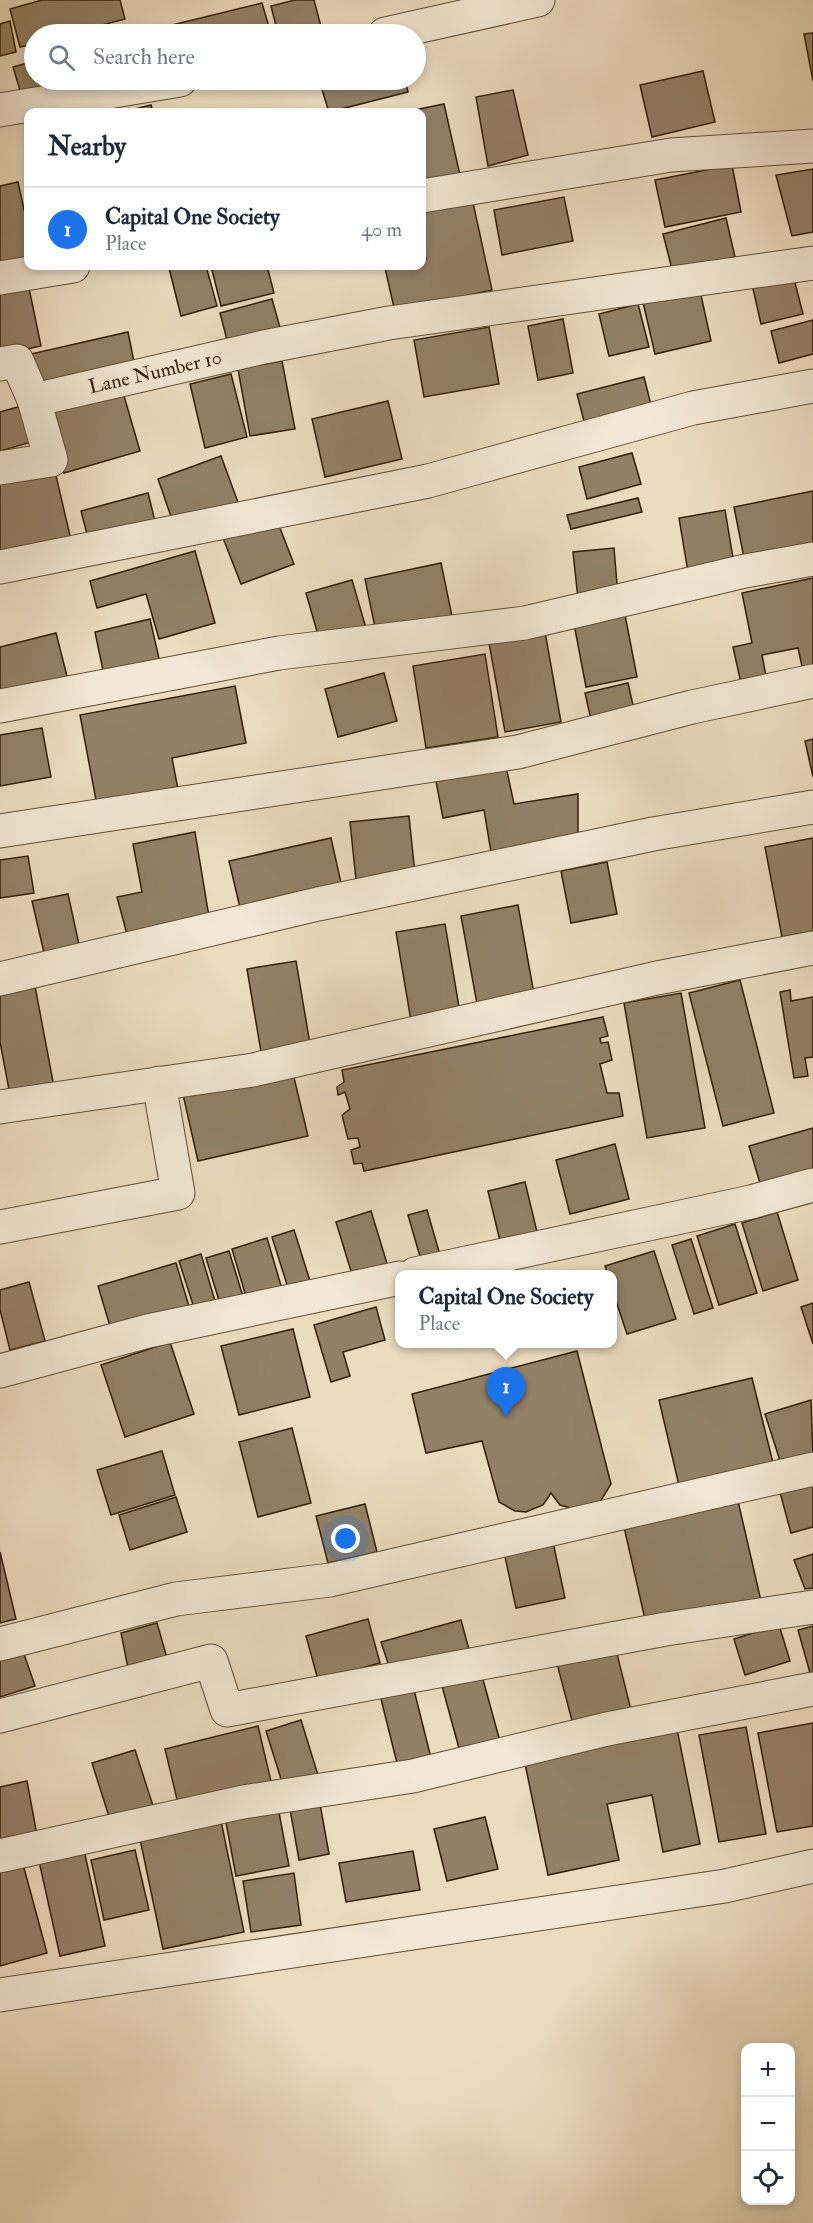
<!DOCTYPE html>
<html lang="en">
<head>
<meta charset="utf-8">
<style>
  :root { --surface:#fff; --page:#f6f6f7; --text:#1f2937; --muted:#747a83; --line:#e0e1e3; --accent:#1a73e8 }
  body { margin:0; font-family:"IM FELL Double Pica",serif; background:var(--page); color:var(--text) }
  .controls { position:absolute; right:18px; bottom:18px; display:grid; overflow:hidden; border-radius:12px; box-shadow:0 3px 9px #0003 }
  .controls button { width:54px; height:54px; display:grid; place-items:center; padding:0; border:0; border-bottom:2px solid var(--line); background:var(--surface); color:var(--text); font:30px sans-serif }
  .you { position:absolute; left:346px; top:1539px; width:21px; height:21px; margin:-15px; border:4px solid #fff; border-radius:50%; background:#1a73e8; box-shadow:0 0 0 9px #1a73e833 }
  .badge { display:grid; place-items:center; width:39px; height:39px; border-radius:50%; background:var(--accent); color:#fff; font-size:20px; font-weight:700 }
  .pin { position:absolute; translate:-50% -50px; filter:drop-shadow(0 2px 3px #0008) }
  .pin::after { content:''; position:absolute; top:32px; width:21px; height:18px; background:inherit; clip-path:polygon(0 0,100% 0,50% 100%) }
  .popup { position:absolute; left:395px; top:1270px; width:222px; height:78px; box-sizing:border-box; display:grid; place-content:center; border-radius:12px; background:var(--surface); filter:drop-shadow(0 2px 4px #0005); font-size:20px; white-space:nowrap; color:var(--muted) }
  .popup b { font-size:22px; color:var(--text) }
  .popup::after { content:''; position:absolute; left:50%; top:100%; margin-left:-12px; border:12px solid transparent; border-top-color:var(--surface) }
  .list { margin:0; padding:0; list-style:none }
  h2 { display:flex; justify-content:space-between; align-items:center; height:78px; margin:0; padding:0 24px; font-size:26px }
  h2 small { font-size:20px; font-weight:400; color:var(--muted) }
  .list li { display:grid; grid-template-columns:39px 1fr auto; gap:18px; align-items:center; box-sizing:border-box; height:84px; padding:0 24px; border-top:2px solid var(--line) }
  .list b { display:block; font-size:22px; white-space:nowrap }
  .list p { margin:0; font-size:20px; white-space:nowrap; color:var(--muted) }
  .list em { font-size:20px; font-style:normal; color:var(--muted) }
  .icon { flex:none; width:33px; height:33px; fill:none; stroke:currentColor; stroke-width:2; stroke-linecap:round; stroke-linejoin:round }
  .map { position:relative; flex:none; width:813px; height:2223px; overflow:hidden }
  .search { position:absolute; background:var(--surface); box-shadow:0 3px 9px #0003; left:24px; top:24px; width:402px; height:66px; display:flex; align-items:center; gap:15px; box-sizing:border-box; padding:0 21px; border-radius:33px; color:var(--muted); font-size:22px }
  .panel { position:absolute; background:var(--surface); box-shadow:0 3px 9px #0003; left:24px; top:108px; width:402px; height:162px; border-radius:12px }
  .map>svg:first-child { display:block }
</style>
</head>
<body>
<div class="map">
<svg width="813" height="2223" viewBox="0 0 813 2223">
  <rect width="100%" height="100%" fill="#ebdcbf"/>
  <filter id="stains"><feTurbulence type="fractalNoise" baseFrequency=".00333" numOctaves="4"/><feColorMatrix values="0 0 0 0 .2 0 0 0 0 .09 0 0 0 0 .02 0 0 0 .5 -.17"/></filter>
  <radialGradient id="worn" r=".72"><stop offset=".6" stop-color="#630" stop-opacity="0"/><stop offset="1" stop-color="#630" stop-opacity=".3"/></radialGradient>
  <g fill="#928167" stroke="#321f08" stroke-width="1.5">
    <path d="M42,0H120L125,19L68,34H34V44L20,47L10,9Z"/>
    <path d="M295,0H314L323,34H278L271,6Z"/>
    <path d="M262,3L271,34H135Z"/>
    <path d="M10,21L16,52L0,56V24Z"/>
    <path d="M813,33V81L804,34Z"/>
    <path d="M34,61V80H82L83,83L23,100L13,67Z"/>
    <path d="M703,71L715,122L652,137L640,85Z"/>
    <path d="M319,80H405L408,92L329,112Z"/>
    <path d="M513,90L528,155L488,166L476,97Z"/>
    <path d="M444,104L460,175L422,184V112H405Z"/>
    <path d="M151,105L153,112H123Z"/>
    <path d="M732,165L741,212L665,227L655,180Z"/>
    <path d="M813,169V232L792,236L776,175Z"/>
    <path d="M18,182L28,228V260L0,266V186Z"/>
    <path d="M564,197L573,241L502,255L494,210Z"/>
    <path d="M472,198L492,290L395,312L385,268L422,266V260L426,259L422,240V210Z"/>
    <path d="M726,218L735,257L673,273L663,234Z"/>
    <path d="M178,266H206L217,306L181,316L169,268Z"/>
    <path d="M211,266H267L274,293L221,306Z"/>
    <path d="M792,271L803,314L761,324L751,280Z"/>
    <path d="M699,286L711,341L655,354L642,298Z"/>
    <path d="M29,288L41,346L0,355V294Z"/>
    <path d="M272,299L282,335L228,344L220,313Z"/>
    <path d="M638,304L649,347L609,356L599,314Z"/>
    <path d="M563,319L573,373L538,380L528,326Z"/>
    <path d="M813,320V354L779,363L771,331Z"/>
    <path d="M489,327L499,384L424,397L414,340Z"/>
    <path d="M128,332L135,367L39,389L31,354Z"/>
    <path d="M282,361L295,429L250,436L238,369Z"/>
    <path d="M231,374L247,437L205,448L190,384Z"/>
    <path d="M644,377L651,405L584,421L577,394Z"/>
    <path d="M122,389L140,451L64,473L47,410Z"/>
    <path d="M388,401L402,459L325,477L312,419Z"/>
    <path d="M25,405L35,441L0,451V412Z"/>
    <path d="M632,453L641,484L587,499L579,467Z"/>
    <path d="M221,456L239,505L175,528L158,479Z"/>
    <path d="M54,467L71,540L0,556V480Z"/>
    <path d="M813,491V545L744,558L734,507Z"/>
    <path d="M148,493L155,521L88,538L81,511Z"/>
    <path d="M638,498L642,512L571,529L567,515Z"/>
    <path d="M725,510L735,570L689,578L679,518Z"/>
    <path d="M276,518L294,564L241,584L223,538Z"/>
    <path d="M614,548L618,596L578,599L573,552Z"/>
    <path d="M195,551L215,623L159,639L146,594L97,608L90,581Z"/>
    <path d="M441,563L453,621L377,637L365,579Z"/>
    <path d="M813,578V678L805,680L798,648L762,655L768,687L743,692L733,647L752,643L742,593Z"/>
    <path d="M352,580L366,628L320,642L306,593Z"/>
    <path d="M625,615L637,677L586,687L574,624Z"/>
    <path d="M150,619L160,663L104,675L95,632Z"/>
    <path d="M545,632L561,722L505,732L489,643Z"/>
    <path d="M56,633L68,680L0,697V647Z"/>
    <path d="M485,654L498,737L426,748L413,666Z"/>
    <path d="M384,673L397,721L338,737L325,689Z"/>
    <path d="M628,683L635,714L592,724L585,693Z"/>
    <path d="M235,686L246,743L172,758L180,800L99,816L80,715Z"/>
    <path d="M42,728L51,777L0,786V735Z"/>
    <path d="M813,739V777L805,741Z"/>
    <path d="M504,757L514,804L578,794V836L491,852L484,810L443,818L434,771Z"/>
    <path d="M409,816L415,874L356,880L350,822Z"/>
    <path d="M195,832L209,917L128,938L117,897L142,892L133,844Z"/>
    <path d="M331,838L343,892L242,916L229,861Z"/>
    <path d="M813,838V931L782,937L765,847Z"/>
    <path d="M28,856L34,893L0,898V860Z"/>
    <path d="M607,862L617,914L571,923L561,871Z"/>
    <path d="M68,894L80,949L45,957L32,901Z"/>
    <path d="M518,905L534,994L477,1004L461,916Z"/>
    <path d="M445,924L460,1013L411,1021L396,932Z"/>
    <path d="M296,961L310,1044L261,1052L247,969Z"/>
    <path d="M740,980L774,1113L723,1126L689,993Z"/>
    <path d="M35,986L54,1087L10,1095L0,1042V993Z"/>
    <path d="M790,990L791,1001L813,997V1057L805,1058L808,1076L794,1078L780,992Z"/>
    <path d="M681,993L705,1128L647,1138L624,1003Z"/>
    <path d="M603,1017L608,1036L600,1038L601,1043L608,1042L612,1060L600,1064L607,1093H619L623,1116L364,1171L362,1163L354,1164L351,1150L360,1147L358,1138L348,1139L342,1115L350,1109L345,1092L338,1095L337,1087L344,1082L342,1070Z"/>
    <path d="M291,1065L308,1136L198,1161L182,1090Z"/>
    <path d="M813,1128V1175L762,1190L749,1146Z"/>
    <path d="M615,1144L629,1199L570,1214L556,1160Z"/>
    <path d="M525,1182L538,1236L501,1245L488,1191Z"/>
    <path d="M427,1210L442,1262L423,1267L408,1215Z"/>
    <path d="M371,1211L389,1270L354,1281L336,1222Z"/>
    <path d="M777,1212L798,1280L763,1291L742,1223Z"/>
    <path d="M735,1224L757,1293L719,1305L697,1236Z"/>
    <path d="M294,1230L311,1284L289,1291L272,1237Z"/>
    <path d="M267,1238L282,1289L247,1300L232,1249Z"/>
    <path d="M691,1239L713,1308L694,1314L672,1245Z"/>
    <path d="M229,1251L245,1303L222,1310L206,1258Z"/>
    <path d="M654,1251L676,1319L627,1334L612,1289V1274H608L605,1266Z"/>
    <path d="M201,1254L218,1311L197,1317L179,1261Z"/>
    <path d="M176,1263L191,1313L113,1336L98,1286Z"/>
    <path d="M29,1282L45,1341L10,1350L0,1310V1290Z"/>
    <path d="M813,1303V1344L801,1307Z"/>
    <path d="M376,1307L385,1340L343,1352L350,1376L331,1382L314,1325Z"/>
    <path d="M293,1329L310,1397L239,1415L221,1346Z"/>
    <path d="M170,1342L194,1414L125,1437L101,1365Z"/>
    <path d="M577,1351L611,1484L600,1502L571,1508L560,1505L551,1493L543,1505L526,1512L515,1511L499,1502L482,1441L426,1453L412,1394Z"/>
    <path d="M752,1378L775,1471L681,1494L659,1400Z"/>
    <path d="M811,1400L813,1457L782,1467L765,1414Z"/>
    <path d="M292,1428L311,1503L258,1517L239,1442Z"/>
    <path d="M162,1451L175,1495L111,1515L97,1470Z"/>
    <path d="M813,1483V1527L791,1533L778,1485Z"/>
    <path d="M176,1497L187,1532L130,1550L119,1515Z"/>
    <path d="M738,1501L761,1601L647,1628L624,1527Z"/>
    <path d="M365,1504L377,1552L328,1563L316,1516Z"/>
    <path d="M553,1542L565,1598L516,1608L504,1552Z"/>
    <path d="M0,1552L16,1619L0,1623Z"/>
    <path d="M813,1554V1588L805,1589L794,1560Z"/>
    <path d="M368,1619L380,1663L318,1680L306,1636Z"/>
    <path d="M461,1620L471,1657L392,1675L381,1642Z"/>
    <path d="M157,1623L167,1658L129,1673L121,1633Z"/>
    <path d="M779,1625L790,1661L745,1675L734,1639Z"/>
    <path d="M813,1626V1673H810L798,1630Z"/>
    <path d="M614,1642L633,1718L575,1732L555,1656Z"/>
    <path d="M23,1651L35,1686L0,1697V1658Z"/>
    <path d="M482,1676L503,1752L463,1763L442,1686Z"/>
    <path d="M413,1686L432,1762L399,1771L380,1695Z"/>
    <path d="M301,1720L321,1785L286,1795L266,1731Z"/>
    <path d="M813,1723V1826L777,1832L758,1733Z"/>
    <path d="M258,1726L273,1790L180,1812L165,1749Z"/>
    <path d="M746,1727L766,1834L719,1842L699,1735Z"/>
    <path d="M677,1729L700,1844L663,1852L652,1795L607,1804L619,1860L548,1875L524,1759Z"/>
    <path d="M135,1750L155,1812L112,1826L92,1763Z"/>
    <path d="M27,1781L39,1846L0,1854V1787Z"/>
    <path d="M320,1804L329,1854L299,1860L290,1809Z"/>
    <path d="M278,1807L289,1866L236,1876L225,1817Z"/>
    <path d="M485,1817L498,1869L447,1881L434,1829Z"/>
    <path d="M221,1821L244,1932L163,1949L140,1839Z"/>
    <path d="M84,1850L105,1946L60,1956L39,1861Z"/>
    <path d="M135,1850L149,1910L104,1920L91,1860Z"/>
    <path d="M413,1851L420,1890L346,1902L339,1863Z"/>
    <path d="M21,1857L47,1953L0,1966V1862Z"/>
    <path d="M294,1873L301,1925L251,1932L243,1881Z"/>
  </g>
  <g fill="none" stroke-linecap="round" stroke-linejoin="round">
    <defs>
      <g id="street">
        <path d="M385,34L538,0"/>
        <path d="M0,110L180,80"/>
        <path d="M422,196L671,155L813,146"/>
        <path d="M0,278L73,266"/>
        <path d="M0,364L17,361L34,400L51,460L0,468"/>
        <path d="M34,400L264,347L389,323L813,263"/>
        <path d="M0,567L428,481L693,408L813,386"/>
        <path d="M0,706L279,653L525,623L745,571L813,559"/>
        <path d="M0,831L518,752L692,707L813,681"/>
        <path d="M0,979L318,904L653,834L813,807"/>
        <path d="M0,1107L253,1070L657,978L813,948"/>
        <path d="M0,1227L178,1193L159,1083"/>
        <path d="M415,1274L751,1202L813,1185"/>
        <path d="M0,1371L148,1331L400,1278"/>
        <path d="M0,1644L176,1599L330,1580L813,1469"/>
        <path d="M0,1716L211,1661L227,1710L666,1629L813,1607"/>
        <path d="M0,1856L243,1802L413,1776L607,1729L813,1689"/>
        <path d="M0,1995L725,1886L813,1866"/>
      </g>
    </defs>
    <use href="#street" stroke="#604e36" stroke-width="35"/>
    <use href="#street" stroke="#f2e8d5" stroke-width="33"/>
  </g>
  <g text-anchor="middle" dominant-baseline="central" stroke-width="4.5" stroke-linejoin="round" paint-order="stroke">
    <g font-size="20" fill="#321f08" stroke="#f2e8d5">
      <text transform="translate(155 372) rotate(-13)">Lane Number 10</text>
    </g>
  </g>
  <rect width="100%" height="100%" filter="url(#stains)"/>
  <rect width="100%" height="100%" fill="url(#worn)"/>
</svg>
<div class="controls">
<button>+</button>
<button>−</button>
<button><svg class="icon" aria-label="locate" viewBox="0 0 24 24"><circle cx="12" cy="12" r="6"/><path d="M12 2v4M12 18v4M2 12h4M18 12h4"/></svg></button>
</div>
<div class="you"></div>
<div class="pin badge" style="left:506px;top:1417px">1</div>
<div class="popup"><b>Capital One Society</b>Place</div>
<div class="search"><svg class="icon" aria-label="search" viewBox="0 0 24 24"><circle cx="10" cy="10" r="6"/><path d="M15 15l6 6"/></svg>Search here</div>
<section class="panel">
<h2>Nearby<small></small></h2>
<ul class="list">
<li><span class="badge">1</span><div><b>Capital One Society</b><p>Place</p></div><em>40 m</em></li>
</ul>
</section>
</div>
</body>
</html>
